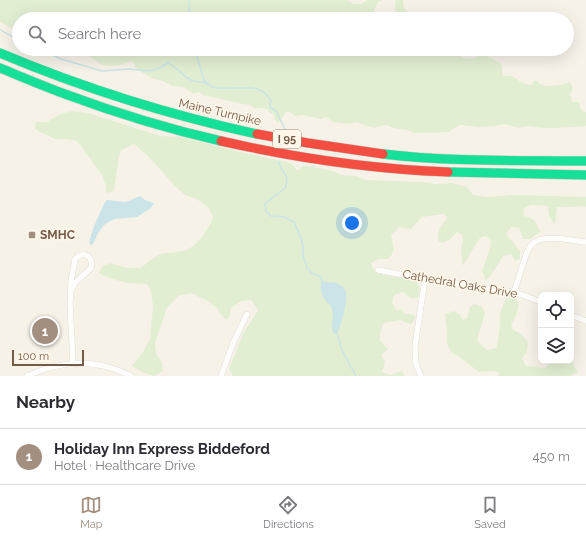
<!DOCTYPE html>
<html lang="en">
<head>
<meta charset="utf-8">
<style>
  :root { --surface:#fff; --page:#f2f2f3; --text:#2b2b33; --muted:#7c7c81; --line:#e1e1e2; --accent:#a28f80 }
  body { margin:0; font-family:Raleway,sans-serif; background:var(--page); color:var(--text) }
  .controls { position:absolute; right:12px; bottom:12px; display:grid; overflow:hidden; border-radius:8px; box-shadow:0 4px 16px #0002 }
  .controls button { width:36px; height:36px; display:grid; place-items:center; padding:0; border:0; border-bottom:1px solid var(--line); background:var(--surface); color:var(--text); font:20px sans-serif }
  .scale { position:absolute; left:12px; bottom:10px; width:72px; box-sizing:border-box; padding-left:4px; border:2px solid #755a48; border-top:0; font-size:11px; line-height:14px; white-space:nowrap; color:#755a48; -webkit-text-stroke:3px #fff7e9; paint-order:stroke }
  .you { position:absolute; left:352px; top:223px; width:14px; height:14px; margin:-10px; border:3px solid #fff; border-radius:50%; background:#1a73e8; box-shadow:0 0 0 6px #1a73e833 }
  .badge { display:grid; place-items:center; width:26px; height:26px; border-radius:50%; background:var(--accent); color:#fff; font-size:13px; font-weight:700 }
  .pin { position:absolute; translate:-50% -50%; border:2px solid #fff; box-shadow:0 1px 4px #0006 }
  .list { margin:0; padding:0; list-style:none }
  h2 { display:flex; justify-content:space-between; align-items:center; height:52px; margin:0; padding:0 16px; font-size:17px }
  h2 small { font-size:13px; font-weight:400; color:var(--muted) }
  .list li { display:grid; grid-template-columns:26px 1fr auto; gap:12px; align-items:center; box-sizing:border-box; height:56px; padding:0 16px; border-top:1px solid var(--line) }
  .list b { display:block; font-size:15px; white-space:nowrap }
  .list p { margin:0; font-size:13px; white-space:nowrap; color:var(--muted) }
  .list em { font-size:13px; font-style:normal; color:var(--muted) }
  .icon { flex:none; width:22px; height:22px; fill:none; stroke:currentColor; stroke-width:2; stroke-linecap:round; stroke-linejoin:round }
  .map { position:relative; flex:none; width:586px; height:376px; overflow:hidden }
  .search { position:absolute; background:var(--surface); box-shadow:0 4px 16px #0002; left:12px; right:12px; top:12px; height:44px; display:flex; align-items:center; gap:10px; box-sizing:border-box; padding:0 14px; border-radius:22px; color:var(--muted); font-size:15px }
  .sheet { height:108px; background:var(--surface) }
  nav { display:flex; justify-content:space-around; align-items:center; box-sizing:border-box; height:56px; border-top:1px solid var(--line); background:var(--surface); font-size:11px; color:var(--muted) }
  nav a { display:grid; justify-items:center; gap:2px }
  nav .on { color:var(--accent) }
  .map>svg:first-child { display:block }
</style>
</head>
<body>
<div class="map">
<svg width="586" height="376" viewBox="0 0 586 376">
  <rect width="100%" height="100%" fill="#f7f2e8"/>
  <g fill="#e2eed2">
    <path d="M0,0H347L354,4H361L367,0H383L378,2L374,10L375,15L378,19H19V27C10,29 8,26 0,22Z"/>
    <path d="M397,0H403L404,9L408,13L406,19H387L393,17L398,13L395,9V1Z"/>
    <path d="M62,49H458L460,56C466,60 470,59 478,57L480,49H484L488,57L501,63L503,76C517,73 518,86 532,85L535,80C537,81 538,83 540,84C548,88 562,85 570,82L573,88L570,95L572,102H579L580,108L583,112H586V126L555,128H543L528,126L518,128L505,124L495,126L479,127L460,125L454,128L449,132L414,133L407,130L393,128L387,125L379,126L375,128L370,127L357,122L349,124L333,122L326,117L321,119L302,115L295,116L290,112H286L283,117L278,123L275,120L274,115L270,113L267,109L261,108H254L250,105L243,104L212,97L204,96L199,92L194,94L183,87L172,86L163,81L154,79L143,73L135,67V64L132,61C128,62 124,64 120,65C115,66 103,66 99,63C94,60 91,56 86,55C78,53 70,51 62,49Z"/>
    <path d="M72,111L88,113L160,136L181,137L241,152L291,163L297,170L304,166L325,169L335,172L341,175L356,176L365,180L422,182L436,184L453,183L467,187L473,195L486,197L516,195L586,197V207L584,206L569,207H557L555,226L549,215L548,206L531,205L523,209L524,216C534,218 537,222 540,232L530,239H523L519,228L511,227L506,234L520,251V259L515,261L511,254L503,256L492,274L486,280L482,271C485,261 490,251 491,241L486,236L480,238L474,247L468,258L462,266L461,249L463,241L462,235L457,232L449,240L442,243L438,241L439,229L447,218L444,214L422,217L411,229L399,227L391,236L394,249L391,256L388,259H379L371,263L375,272C388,277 401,278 414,279L420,288L418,298H410L404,292L394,295L392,302L396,310L402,309L405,314H412L416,317L413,322L410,324L400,320L384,323C381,329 379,335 380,341L388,349L381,355L385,362L382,372L390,375L402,371L405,376H233L229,369L243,334L258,310L251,300L241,301L231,308L230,315L227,320L220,314L216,307L206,300L190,293L178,296L167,308L155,343L156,353L162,363L163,371L154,376L142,372L132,366L143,352L150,339L153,306L151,291L147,284L126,283L104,276L99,273L103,266L111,263L127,268H141C147,263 154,256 161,254C168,252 176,253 183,251C198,247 207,231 213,218L209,208L200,201L184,194L174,185L149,157L134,144L121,150L118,161L114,191L106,193V186L102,175L77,141L66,139H55L38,131L35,128L36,122H47L60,114Z"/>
    <path d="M512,296L519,303L516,316L511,325L513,330L521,334L528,342L527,352L522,358L526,366L545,368L551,363V361H571V356L573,364L578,372L572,375V376H499V372L490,371L479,372L458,356L450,351L447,342V328L445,314L454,311L460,315L463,320L467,319L470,307L474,304L481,306L485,313L477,340L482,346L487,350L493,349L497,347L500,325V314L505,300Z"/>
  </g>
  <g fill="#cae4e7">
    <path d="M140,196L145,200L154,203L151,208L137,217L114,219L104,225L98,233L93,244L90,245C88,237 100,213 104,204L107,200L126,202Z"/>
    <path d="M321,282C327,283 335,281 340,285C343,286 345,289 346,292C348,300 341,327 337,333L334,334C329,325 335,317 332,308C331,305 328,303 326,301C321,295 320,289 321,282Z"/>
  </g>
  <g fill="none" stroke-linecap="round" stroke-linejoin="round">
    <g stroke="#cae4e7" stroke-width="1.5">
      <path d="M189,0L190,19"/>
      <path d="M0,30L19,40"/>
      <path d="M39,49L61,59L102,71L129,69L149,71L160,68L168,63L177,69L186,77L193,81L207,83"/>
      <path d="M195,49L204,80C212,90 221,89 232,88C237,88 243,88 248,88C252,88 256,88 260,90C265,92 268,96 271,101L270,106L271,108L276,111L285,129"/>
      <path d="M279,162L281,168L287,177L286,187L265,204L266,211L271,216L284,217L294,222L301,238L303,246V255L307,268L313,274L320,276L324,284"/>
      <path d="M337,333L342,350L356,376"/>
    </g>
    <defs>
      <g id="street">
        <path d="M378,270L425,279L514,292L541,302"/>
        <path d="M71,291L75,283L91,268C94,256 83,250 75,259L71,281L70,304L73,363"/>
        <path d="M514,292L527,252C529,248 531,244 535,242C547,234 572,241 586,242"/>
        <path d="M571,315L586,321"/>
        <path d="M27,376C63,360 95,358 131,376"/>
        <path d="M221,376L234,341L247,314"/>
        <path d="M421,376L416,364L415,346L425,279"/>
      </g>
      <g id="fast">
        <path d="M0,53C83,88 169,115 257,134"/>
        <path d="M0,68C22,77 43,86 65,94C116,113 168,129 221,141"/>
        <path d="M383,154C450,162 518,160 586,161"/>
        <path d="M448,172L586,175"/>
      </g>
      <g id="jam">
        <path d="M257,134L308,143L383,154"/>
        <path d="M221,141C296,158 371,169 448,172"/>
      </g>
    </defs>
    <use href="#street" stroke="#d6cec5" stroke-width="6"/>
    <use href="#fast" stroke="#d5ccc5" stroke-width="10"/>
    <use href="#jam" stroke="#d5ccc5" stroke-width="10"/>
    <use href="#street" stroke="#fefdfc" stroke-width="5.5"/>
    <use href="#fast" stroke="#16e098" stroke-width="9"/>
    <use href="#jam" stroke="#f24e42" stroke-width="9"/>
  </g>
  <rect fill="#a28f80" stroke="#fff7e9" stroke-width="1.5" x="28" y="231" width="8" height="8" rx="2"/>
  <g text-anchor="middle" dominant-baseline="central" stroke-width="3" stroke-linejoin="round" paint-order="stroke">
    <rect fill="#fff7e9" stroke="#9e8978" stroke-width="1" x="273" y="130" width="28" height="18" rx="3"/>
    <g font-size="11" font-weight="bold" fill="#755a48">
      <text x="287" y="139">I 95</text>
    </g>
    <g font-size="12" fill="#755a48" stroke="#fff7e9">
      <text transform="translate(220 112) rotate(13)">Maine Turnpike</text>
      <text transform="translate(460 284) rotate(10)">Cathedral Oaks Drive</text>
    </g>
    <g font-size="12" font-weight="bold" fill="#755a48" stroke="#fff7e9" text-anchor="start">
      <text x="40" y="235">SMHC</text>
    </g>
  </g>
</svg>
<div class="controls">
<button><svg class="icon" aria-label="locate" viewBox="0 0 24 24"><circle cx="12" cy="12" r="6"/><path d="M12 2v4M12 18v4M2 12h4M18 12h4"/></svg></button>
<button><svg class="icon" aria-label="layers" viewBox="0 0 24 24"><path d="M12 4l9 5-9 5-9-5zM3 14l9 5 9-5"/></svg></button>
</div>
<div class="scale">100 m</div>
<div class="you"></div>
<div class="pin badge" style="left:45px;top:331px">1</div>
<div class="search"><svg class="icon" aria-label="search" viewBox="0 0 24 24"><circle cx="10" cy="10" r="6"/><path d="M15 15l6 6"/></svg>Search here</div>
</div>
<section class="sheet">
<h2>Nearby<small></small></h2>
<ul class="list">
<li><span class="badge">1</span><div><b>Holiday Inn Express Biddeford</b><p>Hotel · Healthcare Drive</p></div><em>450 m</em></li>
</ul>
</section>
<nav>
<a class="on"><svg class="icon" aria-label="map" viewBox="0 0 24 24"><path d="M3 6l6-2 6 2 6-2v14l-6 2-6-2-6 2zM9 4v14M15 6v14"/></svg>Map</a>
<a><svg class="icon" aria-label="directions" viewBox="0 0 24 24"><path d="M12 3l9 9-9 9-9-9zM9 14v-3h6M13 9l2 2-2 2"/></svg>Directions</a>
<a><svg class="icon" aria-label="saved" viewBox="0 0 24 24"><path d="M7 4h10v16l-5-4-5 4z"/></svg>Saved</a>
</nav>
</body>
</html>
